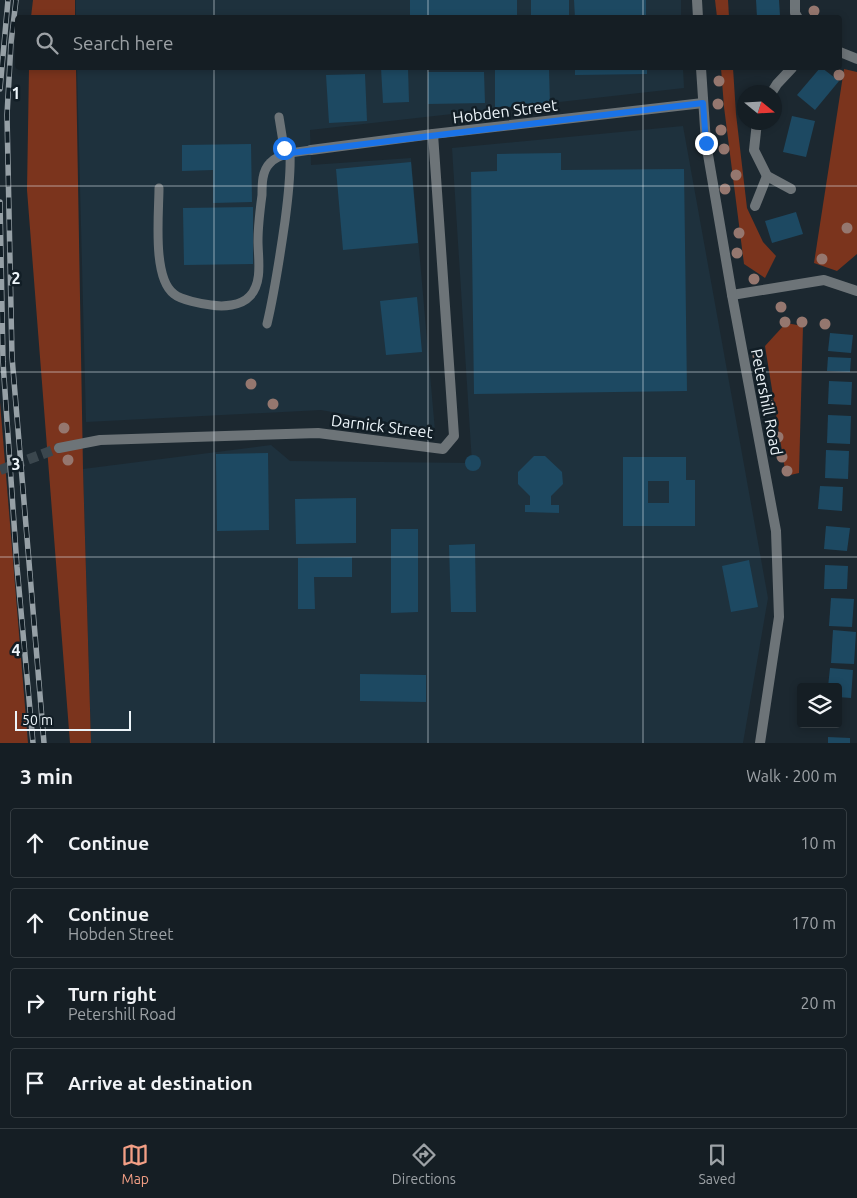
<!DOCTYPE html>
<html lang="en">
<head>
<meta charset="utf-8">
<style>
  :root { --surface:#151e24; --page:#1e272c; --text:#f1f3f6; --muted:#9da2a6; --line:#343c41; --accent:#f39f85 }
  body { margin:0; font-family:Ubuntu,sans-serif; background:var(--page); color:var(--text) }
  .controls { position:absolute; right:15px; bottom:15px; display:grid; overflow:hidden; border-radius:5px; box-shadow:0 2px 8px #0003 }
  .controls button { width:45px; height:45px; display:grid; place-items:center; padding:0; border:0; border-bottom:1px solid var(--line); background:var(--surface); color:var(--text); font:25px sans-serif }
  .compass { position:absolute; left:737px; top:85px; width:45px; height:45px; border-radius:50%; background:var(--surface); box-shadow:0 2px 8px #0003; rotate:108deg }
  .scale { position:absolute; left:15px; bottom:12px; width:116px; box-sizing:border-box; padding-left:5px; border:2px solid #ecf4f9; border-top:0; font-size:14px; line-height:18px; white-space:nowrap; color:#ecf4f9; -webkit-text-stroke:4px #121e26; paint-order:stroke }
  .stop { position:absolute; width:15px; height:15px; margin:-11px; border:4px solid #1a73e8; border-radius:50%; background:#fff }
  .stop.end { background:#1a73e8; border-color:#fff; box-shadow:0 1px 5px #0008 }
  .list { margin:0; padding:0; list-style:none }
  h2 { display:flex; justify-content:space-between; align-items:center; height:65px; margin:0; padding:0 20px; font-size:21px }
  h2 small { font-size:16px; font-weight:400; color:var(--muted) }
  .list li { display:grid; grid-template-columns:32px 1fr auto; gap:15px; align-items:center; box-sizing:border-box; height:70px; margin:0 10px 10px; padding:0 10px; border:1px solid var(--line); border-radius:5px }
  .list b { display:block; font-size:19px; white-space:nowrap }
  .list p { margin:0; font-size:16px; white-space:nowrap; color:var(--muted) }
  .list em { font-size:16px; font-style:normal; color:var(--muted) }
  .icon { flex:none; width:28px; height:28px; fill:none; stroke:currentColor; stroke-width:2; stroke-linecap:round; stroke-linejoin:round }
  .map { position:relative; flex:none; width:857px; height:743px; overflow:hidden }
  .search { position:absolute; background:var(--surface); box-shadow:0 2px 8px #0003; left:15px; right:15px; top:15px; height:55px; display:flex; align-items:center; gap:12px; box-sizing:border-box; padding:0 18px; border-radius:5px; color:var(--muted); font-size:19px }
  .sheet { height:385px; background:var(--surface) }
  nav { display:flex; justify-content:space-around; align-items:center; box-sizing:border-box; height:70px; border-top:1px solid var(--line); background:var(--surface); font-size:14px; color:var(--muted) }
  nav a { display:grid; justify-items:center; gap:2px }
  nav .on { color:var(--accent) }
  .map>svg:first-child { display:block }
</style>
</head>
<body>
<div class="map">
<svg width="857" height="743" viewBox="0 0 857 743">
  <rect width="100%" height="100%" fill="#1c2830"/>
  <g fill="#1e313d">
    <path d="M76,0H681V17L76,18Z"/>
    <path d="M77,68H683L684,88L310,130L311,165L411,158L435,431L321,410L86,422Z"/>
    <path d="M683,126L768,598L743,743H91L83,469L271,445L290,461L472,463L452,148Z"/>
  </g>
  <g fill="#7b341d">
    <path d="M33,0H75V17H31Z"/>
    <path d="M715,0H728L729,17H717Z"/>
    <path d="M29,68H76L83,469L91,743H70L27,190Z"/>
    <path d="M721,68H733L736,114L747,208L763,242L776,256L765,278L744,264L724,107Z"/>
    <path d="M844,69L857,72V254L837,271L814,263Z"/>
    <path d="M786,323L803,326L799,473L786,476L765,346Z"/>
    <path d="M0,402L28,743H0Z"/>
  </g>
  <g fill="#1d4962" fill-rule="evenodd">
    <rect x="410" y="0" width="107" height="18"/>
    <rect x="531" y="0" width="38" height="18"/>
    <path d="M574,0H646V18H575Z"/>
    <path d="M756,0H779L780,16L757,17Z"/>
    <path d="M381,68H408L409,102L383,103Z"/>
    <path d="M495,68H549L550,106L495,107Z"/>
    <path d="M575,68H647V74L575,75Z"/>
    <path d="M820,68H822L839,81L815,110L797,95Z"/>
    <path d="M428,72H484L485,103L428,104Z"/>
    <path d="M365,74L367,121L329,123L326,75Z"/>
    <path d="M792,116L815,121L806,157L783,152Z"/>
    <path d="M251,144L252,202L213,203V170L182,171V145Z"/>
    <path d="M561,153V170L684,169L687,391L474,394L471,172L497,171V154Z"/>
    <path d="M411,162L418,243L343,250L336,169Z"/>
    <path d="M253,207V264L184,265L183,208Z"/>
    <path d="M796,212L803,234L772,243L765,221Z"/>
    <path d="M417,297L422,352L386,355L380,301Z"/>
    <path d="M830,333L853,335L851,353L828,351Z"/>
    <path d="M828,357L851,358L850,372L827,371Z"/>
    <path d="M829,381L852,382L851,405L828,404Z"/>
    <path d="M828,415L851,416L850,444L827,443Z"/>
    <path d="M826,450L849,451L848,479L825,478Z"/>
    <path d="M268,453L269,530L217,531L216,454Z"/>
    <circle cx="473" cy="463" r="8"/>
    <path d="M534,456H545L562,472L563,484L551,496V505H559V513L525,512V505H530V496L518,484V472Z"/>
    <path d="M623,457H686V480H695V526H623ZM648,481H669V503H648Z"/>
    <path d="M820,486L843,487L842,511L818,509Z"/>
    <path d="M356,498V543L296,544L295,499Z"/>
    <path d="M826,526L850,528L847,551L824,549Z"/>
    <path d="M391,529H418V612L391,613Z"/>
    <path d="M475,544L476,612H451L449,545Z"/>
    <path d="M352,557V577H314L315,609H298V558Z"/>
    <path d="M749,560L758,607L731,612L722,566Z"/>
    <path d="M825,565L848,566L847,589H824Z"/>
    <path d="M831,598L854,599L852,627L829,626Z"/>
    <path d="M833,630L856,632L854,664L831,663Z"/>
    <path d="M830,668L853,670L851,698L838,697V687H828Z"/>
    <path d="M360,674L426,675V702L360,701Z"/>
    <path d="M828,737L850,738V743H828Z"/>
  </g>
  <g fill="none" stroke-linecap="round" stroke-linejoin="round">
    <path stroke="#3b474e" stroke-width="10" stroke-dasharray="10 5" stroke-linecap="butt" d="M0,470L59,448"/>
    <g stroke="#6d7478" stroke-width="9">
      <path d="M279,117L284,148L290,153L311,150"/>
      <path d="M159,188C159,213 152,278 174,294C181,300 202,304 211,305C223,307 241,306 250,296C263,282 258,258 258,241C258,226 260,210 262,195C262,184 262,171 270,163C275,157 283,155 290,153C291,176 288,198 285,221C280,256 275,290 267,324"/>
    </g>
    <g stroke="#6d7478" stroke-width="10">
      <path d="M795,0V13L798,18"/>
      <path d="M840,52L857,59"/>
      <path d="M772,92L777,84L792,68"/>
      <path d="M757,122L754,150L767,176L791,189"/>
      <path d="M311,150L433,134L703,103"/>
      <path d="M755,206L767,176"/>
      <path d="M732,295L824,280L857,291"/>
      <path d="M59,448L100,440L318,433L443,449L454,436L433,134"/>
    </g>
    <g stroke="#6d7478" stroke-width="10">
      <path d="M697,0L698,18"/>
      <path d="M701,68L706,143L732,295L776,531L779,617L760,743"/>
    </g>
    <defs>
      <g id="rail">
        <path d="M16,0L11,43L7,115L12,357L44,743"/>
        <path d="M0,89L8,0"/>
        <path d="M0,202L3,362L17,567L33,743"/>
      </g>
    </defs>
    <use href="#rail" stroke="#96a0a6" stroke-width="5.5"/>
    <use href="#rail" stroke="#121e26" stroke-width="4" stroke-dasharray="11" stroke-linecap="butt"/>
  </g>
  <g fill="#95776f">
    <circle cx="814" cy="11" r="5.5"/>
    <circle cx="839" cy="75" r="5.5"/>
    <circle cx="719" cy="81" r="5.5"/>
    <circle cx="718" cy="104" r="5.5"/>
    <circle cx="721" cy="130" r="5.5"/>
    <circle cx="724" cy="149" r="5.5"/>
    <circle cx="736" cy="175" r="5.5"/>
    <circle cx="725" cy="189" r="5.5"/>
    <circle cx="847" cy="228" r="5.5"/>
    <circle cx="739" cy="233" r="5.5"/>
    <circle cx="737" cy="253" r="5.5"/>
    <circle cx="822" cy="259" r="5.5"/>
    <circle cx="754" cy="279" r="5.5"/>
    <circle cx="781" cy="307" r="5.5"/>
    <circle cx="785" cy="322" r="5.5"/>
    <circle cx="802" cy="322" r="5.5"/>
    <circle cx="825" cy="324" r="5.5"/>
    <circle cx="758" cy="356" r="5.5"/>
    <circle cx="251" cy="384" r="5.5"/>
    <circle cx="273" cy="404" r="5.5"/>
    <circle cx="769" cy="405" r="5.5"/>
    <circle cx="64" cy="428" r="5.5"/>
    <circle cx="778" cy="437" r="5.5"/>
    <circle cx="782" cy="457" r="5.5"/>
    <circle cx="68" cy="460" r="5.5"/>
    <circle cx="787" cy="471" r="5.5"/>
  </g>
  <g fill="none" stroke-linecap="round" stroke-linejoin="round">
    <path stroke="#1a73e8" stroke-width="6" d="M284,148L290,153L703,103L706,143"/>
  </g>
  <path fill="none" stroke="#ecf4f9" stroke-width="1" stroke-opacity="0.55" d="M214,0V18M428,0V18M643,0V18M214,68V743M428,68V743M643,68V743M0,186H857M0,372H857M0,557H857"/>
  <g text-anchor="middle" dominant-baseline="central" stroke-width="5" stroke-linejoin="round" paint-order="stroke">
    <g font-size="16" fill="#ecf4f9" stroke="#121e26">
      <text transform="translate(505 111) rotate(-7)">Hobden Street</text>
      <text transform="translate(767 402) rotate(79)">Petershill Road</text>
      <text transform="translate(382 426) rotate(7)">Darnick Street</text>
    </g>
  </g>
  <g font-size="16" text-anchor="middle" font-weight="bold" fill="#ecf4f9" stroke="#121e26" stroke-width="5" stroke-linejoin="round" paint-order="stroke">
    <text x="16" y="99">1</text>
    <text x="16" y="284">2</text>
    <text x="16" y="470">3</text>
    <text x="16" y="656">4</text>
  </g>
</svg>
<div class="controls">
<button><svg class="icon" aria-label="layers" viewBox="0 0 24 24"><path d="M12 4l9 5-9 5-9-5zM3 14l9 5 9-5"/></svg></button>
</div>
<svg class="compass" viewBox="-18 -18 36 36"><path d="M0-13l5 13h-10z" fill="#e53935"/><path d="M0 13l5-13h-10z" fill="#9da2a6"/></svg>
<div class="scale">50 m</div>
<div class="stop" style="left:284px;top:148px"></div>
<div class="stop end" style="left:706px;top:143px"></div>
<div class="search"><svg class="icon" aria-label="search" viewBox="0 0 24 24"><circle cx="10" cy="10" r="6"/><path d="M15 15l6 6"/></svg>Search here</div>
</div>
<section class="sheet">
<h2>3 min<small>Walk · 200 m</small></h2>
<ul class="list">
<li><svg class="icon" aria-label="ahead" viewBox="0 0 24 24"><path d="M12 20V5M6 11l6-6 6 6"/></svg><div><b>Continue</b></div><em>10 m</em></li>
<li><svg class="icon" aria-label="ahead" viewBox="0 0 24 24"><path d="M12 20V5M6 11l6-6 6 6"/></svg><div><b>Continue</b><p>Hobden Street</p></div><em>170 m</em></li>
<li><svg class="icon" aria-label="right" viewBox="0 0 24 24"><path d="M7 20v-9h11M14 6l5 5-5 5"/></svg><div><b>Turn right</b><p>Petershill Road</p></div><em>20 m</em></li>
<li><svg class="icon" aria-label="arrive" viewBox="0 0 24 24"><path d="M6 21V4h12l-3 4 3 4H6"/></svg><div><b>Arrive at destination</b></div></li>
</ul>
</section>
<nav>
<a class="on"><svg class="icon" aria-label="map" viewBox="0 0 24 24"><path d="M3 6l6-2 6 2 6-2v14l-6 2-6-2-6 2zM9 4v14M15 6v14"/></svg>Map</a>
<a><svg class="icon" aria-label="directions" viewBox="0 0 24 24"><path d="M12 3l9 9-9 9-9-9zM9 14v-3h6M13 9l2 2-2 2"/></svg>Directions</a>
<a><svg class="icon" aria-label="saved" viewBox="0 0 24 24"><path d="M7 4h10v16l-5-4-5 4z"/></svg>Saved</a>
</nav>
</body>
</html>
